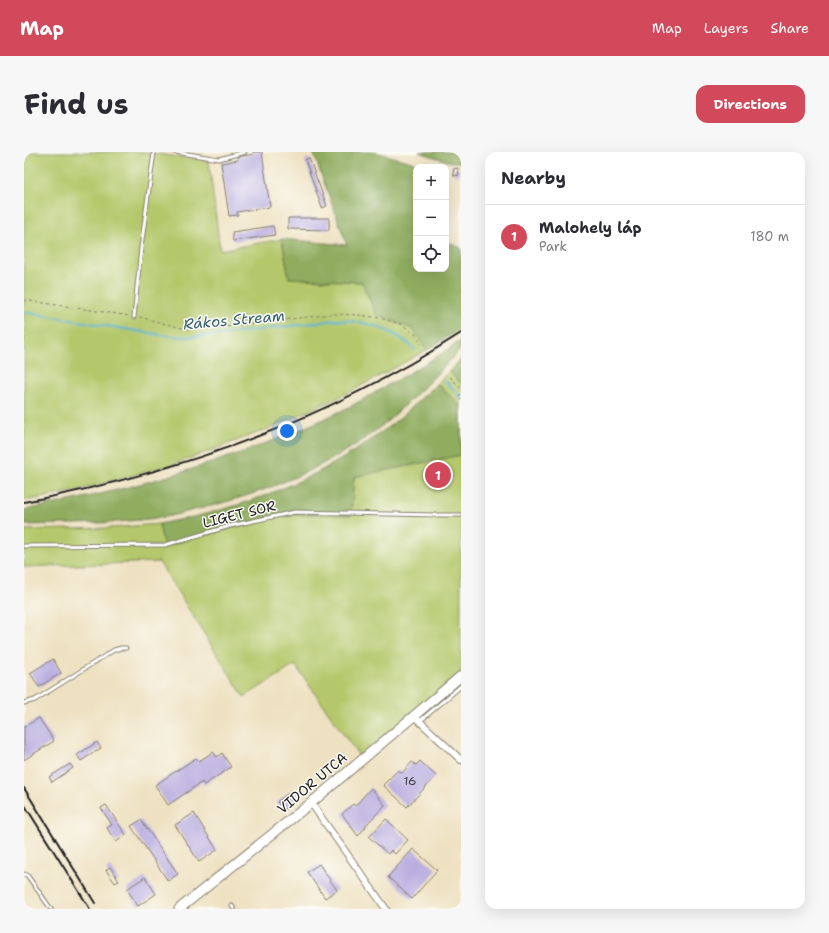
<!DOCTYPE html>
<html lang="en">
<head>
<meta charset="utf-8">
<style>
  :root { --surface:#fff; --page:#f7f7f7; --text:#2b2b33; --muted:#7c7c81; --line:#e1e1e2; --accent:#d1495b }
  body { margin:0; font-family:"Shantell Sans",sans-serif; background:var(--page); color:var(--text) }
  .controls { position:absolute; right:12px; top:12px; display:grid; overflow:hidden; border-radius:8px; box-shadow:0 4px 16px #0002 }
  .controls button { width:36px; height:36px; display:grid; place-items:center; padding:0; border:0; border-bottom:1px solid var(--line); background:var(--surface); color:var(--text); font:20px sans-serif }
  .you { position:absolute; left:263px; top:279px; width:14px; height:14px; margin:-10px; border:3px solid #fff; border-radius:50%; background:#1a73e8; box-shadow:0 0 0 6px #1a73e833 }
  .badge { display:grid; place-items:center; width:26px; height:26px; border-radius:50%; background:var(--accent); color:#fff; font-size:13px; font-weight:700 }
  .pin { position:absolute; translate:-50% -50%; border:2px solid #fff; box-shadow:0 1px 4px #0006 }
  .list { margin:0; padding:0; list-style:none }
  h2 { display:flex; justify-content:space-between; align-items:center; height:52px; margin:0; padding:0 16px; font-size:17px }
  h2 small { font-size:13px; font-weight:400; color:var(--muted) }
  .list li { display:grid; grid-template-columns:26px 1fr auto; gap:12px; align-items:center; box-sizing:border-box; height:64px; padding:0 16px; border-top:1px solid var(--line) }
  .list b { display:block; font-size:15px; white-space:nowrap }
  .list p { margin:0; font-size:13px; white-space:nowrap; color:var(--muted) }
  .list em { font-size:13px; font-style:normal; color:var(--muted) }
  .icon { flex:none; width:22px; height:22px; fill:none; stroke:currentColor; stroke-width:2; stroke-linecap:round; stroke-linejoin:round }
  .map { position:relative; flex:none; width:437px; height:757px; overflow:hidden; border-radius:12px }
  header { display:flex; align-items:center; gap:24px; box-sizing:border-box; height:56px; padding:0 20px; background:var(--accent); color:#fff }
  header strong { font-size:19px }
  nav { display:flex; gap:22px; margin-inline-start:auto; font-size:14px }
  .intro { display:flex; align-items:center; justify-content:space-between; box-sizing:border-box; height:96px; padding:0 24px }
  h1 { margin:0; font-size:28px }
  .button { padding:10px 18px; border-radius:12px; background:var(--accent); color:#fff; font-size:14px; font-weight:700 }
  main { display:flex; gap:24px; padding:0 24px }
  aside { flex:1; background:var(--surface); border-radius:12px; box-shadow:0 4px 16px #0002 }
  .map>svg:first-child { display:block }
</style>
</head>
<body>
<header>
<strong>Map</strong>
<nav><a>Map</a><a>Layers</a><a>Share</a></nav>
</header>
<div class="intro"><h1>Find us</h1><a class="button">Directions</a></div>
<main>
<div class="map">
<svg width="437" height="757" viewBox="0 0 437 757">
  <rect width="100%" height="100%" fill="#fdfcf7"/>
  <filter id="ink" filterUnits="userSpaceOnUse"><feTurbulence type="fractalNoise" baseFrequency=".025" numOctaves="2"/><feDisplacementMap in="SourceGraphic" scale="8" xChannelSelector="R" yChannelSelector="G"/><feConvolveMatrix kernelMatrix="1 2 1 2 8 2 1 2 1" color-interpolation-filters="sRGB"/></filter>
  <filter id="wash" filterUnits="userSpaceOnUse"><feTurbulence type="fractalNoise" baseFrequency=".012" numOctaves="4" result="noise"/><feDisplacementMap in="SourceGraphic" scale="16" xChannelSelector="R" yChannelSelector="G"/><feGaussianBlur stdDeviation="0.9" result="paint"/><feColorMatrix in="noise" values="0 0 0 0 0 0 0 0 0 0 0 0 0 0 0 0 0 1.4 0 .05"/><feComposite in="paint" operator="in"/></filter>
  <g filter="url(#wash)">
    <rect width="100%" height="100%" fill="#eee1c1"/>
    <g fill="#b4c76b" stroke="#687244">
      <path d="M0,0H118L185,9L196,98L258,87L265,126L338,130L352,162L389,177L403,198L322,242L249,275L151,312L48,340L0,349Z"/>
      <path d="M425,219L437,232V254L413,232Z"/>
      <path d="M437,256V523L435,522L335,604L271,513L220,545L135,410L0,415V378L86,376L135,372L140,394L246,365L290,362L327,363L329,325L392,312Z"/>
    </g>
    <g fill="#8fac5f" stroke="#56643e">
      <path d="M289,0H351L406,15H392V117H422V89L437,96V176L403,198L389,177L352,162L338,130L265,126L258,87L323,93Z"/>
      <path d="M395,0H437V10H426Z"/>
      <path d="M437,189V197C414,221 391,245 366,267C311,314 235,344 166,359C155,362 144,365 133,366C89,372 45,372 0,373V358C113,337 224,305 327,254C340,247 352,240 364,233C389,219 413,205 437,189Z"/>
      <path d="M437,207V232L425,219Z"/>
      <path d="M413,232L437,254V303L330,325L327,363L290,362L246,365L140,395L135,372C153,368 171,365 189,360C253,343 316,314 368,272C384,260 398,245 413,232Z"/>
    </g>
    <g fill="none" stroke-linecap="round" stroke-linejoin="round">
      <g stroke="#54b3d3" stroke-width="2">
        <path d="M0,160L137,183L162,185L196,183L312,168C342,169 370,176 391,198"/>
        <path d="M421,229L437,245"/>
      </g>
    </g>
    <g id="blocks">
      <g fill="#b9aee0">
        <path d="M229,0H238L246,55L213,60L214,63L205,64L197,11L214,8L213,5L230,2Z"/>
        <path d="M285,6L303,54L298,56L281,8Z"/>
        <path d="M434,16L435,23L430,24L429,17Z"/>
        <path d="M264,66H305V78L264,77Z"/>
        <path d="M249,74L251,83L209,89L208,80Z"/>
        <path d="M29,507L37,521L15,535L6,521Z"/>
        <path d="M15,566L30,589L0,608V575Z"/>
        <path d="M73,590L77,596L57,609L53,603Z"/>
        <path d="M189,600L193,605L198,601L207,615L180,633L178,630L144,653L131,633L172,606L175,609Z"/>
        <path d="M396,609L412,624L383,655L359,633L374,618L378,621L388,610L392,613Z"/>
        <path d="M46,612L49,616L28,630L25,625Z"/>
        <path d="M347,636L361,653L341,674L342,675L334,684L318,662L329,652L331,654Z"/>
        <path d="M268,638L275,646L260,658L253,650Z"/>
        <path d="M82,653L102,683L92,690L83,676L88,673L77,656Z"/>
        <path d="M170,661L193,698L175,710L151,673Z"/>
        <path d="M362,667L384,688L371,702L367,698L364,702L345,685Z"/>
        <path d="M117,668L154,722L144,729L107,674Z"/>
        <path d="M389,697L413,718L388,747L364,725Z"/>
        <path d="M295,712L313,738L301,746L283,720Z"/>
        <path d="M86,715L95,729L91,731L82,718Z"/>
        <path d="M121,725L132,742L114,754L103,737Z"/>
      </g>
    </g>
  </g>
  <g filter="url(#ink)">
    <use href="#blocks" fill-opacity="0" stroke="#857e6e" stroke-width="1"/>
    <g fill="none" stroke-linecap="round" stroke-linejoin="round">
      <defs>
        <g id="lane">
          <path d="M151,0L195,7L221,0"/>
          <path d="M110,165L117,96L130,0"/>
          <path d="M0,394L141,393L206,374L271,360L412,363H437"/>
          <path d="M0,551L11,548L90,498L97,496H102"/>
          <path d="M396,569L437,534"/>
          <path d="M0,722L3,723L27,757"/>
          <path d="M208,754L210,757"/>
        </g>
        <g id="street">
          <path d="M390,564L437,608"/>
          <path d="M287,651L362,757"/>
        </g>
        <path id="secondary" d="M155,757L287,651L437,524"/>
      </defs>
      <use href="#lane" stroke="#857e6e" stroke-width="5"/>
      <use href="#street" stroke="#857e6e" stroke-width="8"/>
      <use href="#secondary" stroke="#857e6e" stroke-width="11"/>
      <g stroke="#857e6e" stroke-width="1" stroke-dasharray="3 3" stroke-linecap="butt">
        <path d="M0,148L106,164"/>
        <path d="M115,165L158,176L165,177L178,174L192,176L308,162L335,163L356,166L379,173L392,183L397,192"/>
        <path d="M426,225L437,236"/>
        <path d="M437,242L435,244L437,248"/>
      </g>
      <use href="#lane" stroke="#fff" stroke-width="3"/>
      <use href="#street" stroke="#fff" stroke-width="6"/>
      <use href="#secondary" stroke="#fff" stroke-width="9"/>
      <g stroke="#1c1c1c" stroke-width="2">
        <path d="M0,350C155,321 304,267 437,181"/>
        <path d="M0,636L71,751"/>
        <path d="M0,652L66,757"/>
      </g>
    </g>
  </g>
  <g text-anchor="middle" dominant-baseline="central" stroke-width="3" stroke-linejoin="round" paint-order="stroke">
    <g font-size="12" fill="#43404d">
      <text x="386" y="629">16</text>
    </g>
    <g font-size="14" fill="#1c1c1c" stroke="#fdfcf7">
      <text transform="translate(215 362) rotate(-14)">LIGET SOR</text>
      <text transform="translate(288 631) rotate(-40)">VIDOR UTCA</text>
    </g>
    <g font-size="15" font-style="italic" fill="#35606e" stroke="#fdfcf7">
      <text transform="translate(210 168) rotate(-5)">Rákos Stream</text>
    </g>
  </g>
</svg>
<div class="controls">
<button>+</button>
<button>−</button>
<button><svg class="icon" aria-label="locate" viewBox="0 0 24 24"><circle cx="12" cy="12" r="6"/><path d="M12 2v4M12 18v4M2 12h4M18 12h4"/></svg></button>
</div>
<div class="you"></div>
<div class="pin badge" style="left:414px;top:323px">1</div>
</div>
<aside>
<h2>Nearby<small></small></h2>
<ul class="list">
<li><span class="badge">1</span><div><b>Malohely láp</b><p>Park</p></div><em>180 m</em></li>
</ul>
</aside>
</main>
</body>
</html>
